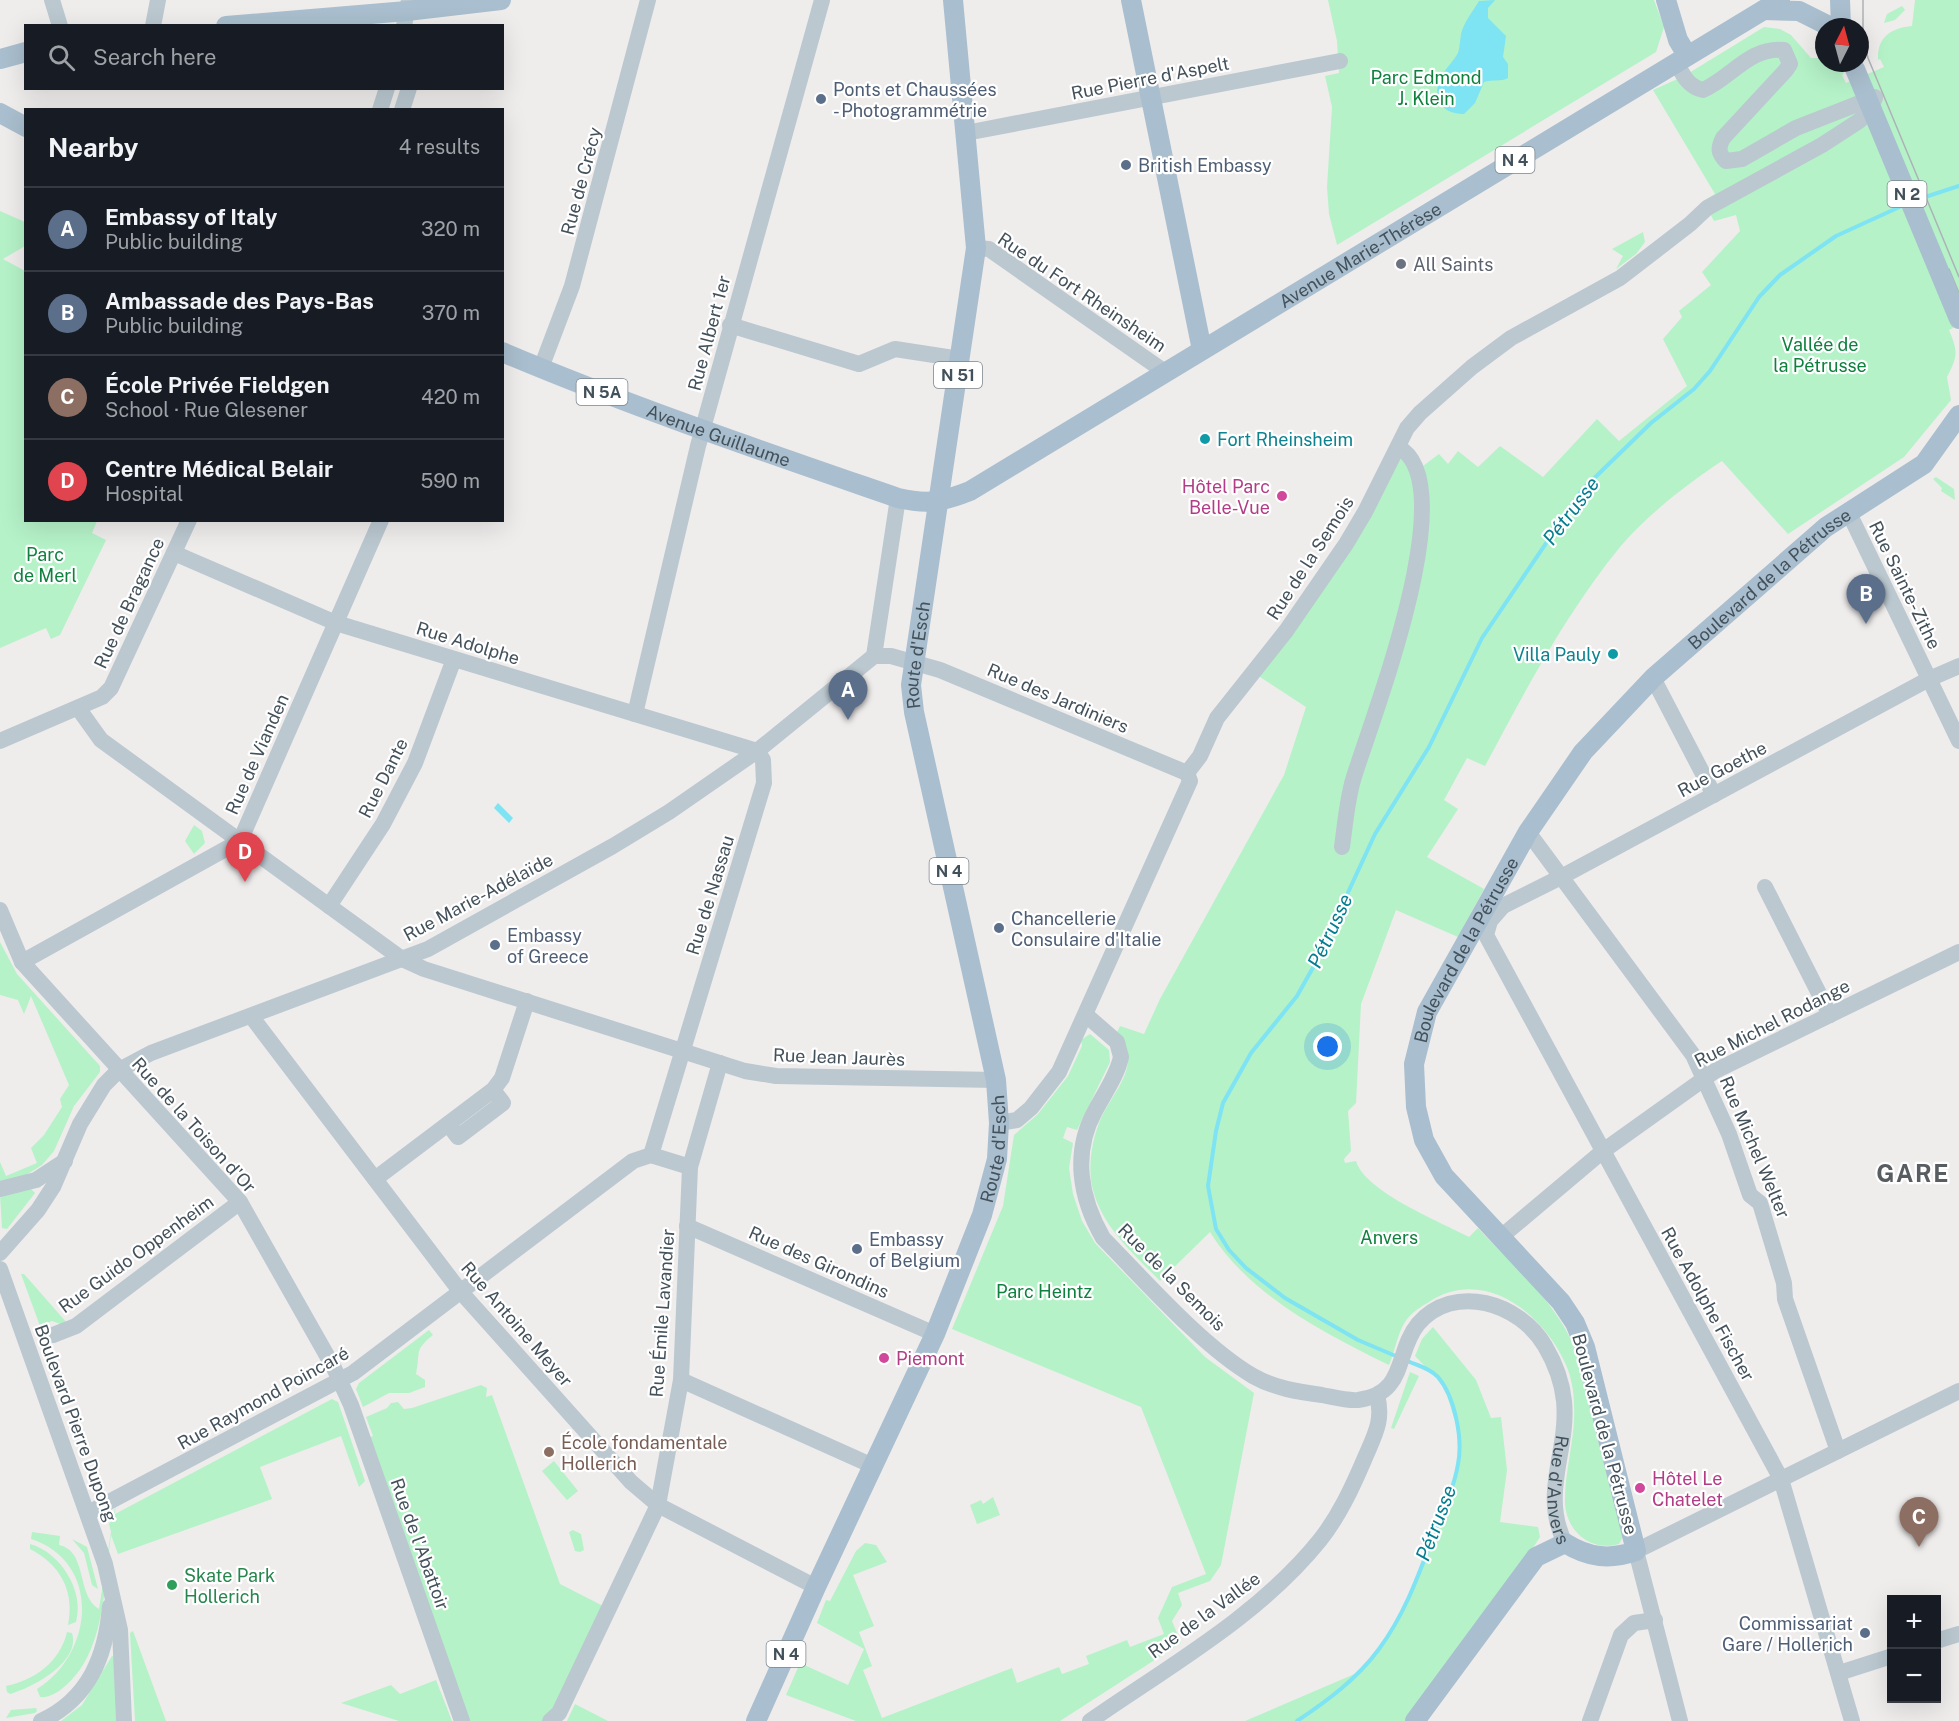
<!DOCTYPE html>
<html lang="en">
<head>
<meta charset="utf-8">
<style>
  :root { --surface:#171b24; --page:#20242c; --text:#f1f3f6; --muted:#9ea1a6; --line:#363941; --accent:#ea580c }
  body { margin:0; font-family:"Public Sans",sans-serif; background:var(--page); color:var(--text) }
  .controls { position:absolute; right:18px; bottom:18px; display:grid; overflow:hidden; border-radius:0px; box-shadow:0 6px 24px #0002 }
  .controls button { width:54px; height:54px; display:grid; place-items:center; padding:0; border:0; border-bottom:2px solid var(--line); background:var(--surface); color:var(--text); font:30px sans-serif }
  .compass { position:absolute; left:1815px; top:18px; width:54px; height:54px; border-radius:50%; background:var(--surface); box-shadow:0 6px 24px #0002; rotate:6deg }
  .you { position:absolute; left:1328px; top:1047px; width:21px; height:21px; margin:-15px; border:4px solid #fff; border-radius:50%; background:#1a73e8; box-shadow:0 0 0 9px #1a73e833 }
  .badge { display:grid; place-items:center; width:39px; height:39px; border-radius:50%; background:var(--accent); color:#fff; font-size:20px; font-weight:700 }
  .pin { position:absolute; translate:-50% -50px; filter:drop-shadow(0 2px 3px #0008) }
  .pin::after { content:''; position:absolute; top:32px; width:21px; height:18px; background:inherit; clip-path:polygon(0 0,100% 0,50% 100%) }
  .list { margin:0; padding:0; list-style:none }
  h2 { display:flex; justify-content:space-between; align-items:center; height:78px; margin:0; padding:0 24px; font-size:26px }
  h2 small { font-size:20px; font-weight:400; color:var(--muted) }
  .list li { display:grid; grid-template-columns:39px 1fr auto; gap:18px; align-items:center; box-sizing:border-box; height:84px; padding:0 24px; border-top:2px solid var(--line) }
  .list b { display:block; font-size:22px; white-space:nowrap }
  .list p { margin:0; font-size:20px; white-space:nowrap; color:var(--muted) }
  .list em { font-size:20px; font-style:normal; color:var(--muted) }
  .icon { flex:none; width:33px; height:33px; fill:none; stroke:currentColor; stroke-width:2; stroke-linecap:round; stroke-linejoin:round }
  .map { position:relative; flex:none; width:1959px; height:1721px; overflow:hidden }
  .search { position:absolute; background:var(--surface); box-shadow:0 6px 24px #0002; left:24px; top:24px; width:480px; height:66px; display:flex; align-items:center; gap:15px; box-sizing:border-box; padding:0 21px; border-radius:0px; color:var(--muted); font-size:22px }
  .panel { position:absolute; background:var(--surface); box-shadow:0 6px 24px #0002; left:24px; top:108px; width:480px; height:414px; border-radius:0px }
  .map>svg:first-child { display:block }
</style>
</head>
<body>
<div class="map">
<svg width="1959" height="1721" viewBox="0 0 1959 1721">
  <rect width="100%" height="100%" fill="#efecec"/>
  <g fill="#b5f2c8">
    <path d="M1328,0H1654L1664,27L1656,52L1337,245L1329,214L1327,187L1332,107L1325,76L1339,73L1337,41Z"/>
    <path d="M1915,0H1959V325L1949,330C1957,350 1959,354 1947,377L1951,400L1904,457L1788,534L1722,461C1687,484 1647,515 1620,547C1566,613 1525,691 1485,766L1467,758L1444,800L1458,809L1427,857L1484,889L1458,937L1396,910L1361,1004L1356,1103L1348,1111L1351,1151L1344,1159L1345,1163L1356,1161C1365,1192 1441,1222 1469,1237L1478,1228C1512,1265 1556,1301 1575,1349L1623,1537L1619,1544C1592,1552 1567,1533 1565,1504C1564,1471 1576,1438 1574,1405C1574,1392 1571,1376 1566,1365C1544,1313 1483,1266 1429,1302C1420,1307 1411,1313 1405,1322C1397,1335 1395,1351 1389,1365C1324,1333 1249,1295 1210,1232L1160,1281C1134,1254 1103,1228 1093,1190C1087,1167 1092,1139 1101,1118C1115,1089 1144,1063 1117,1032L1120,1026L1144,1034L1160,999L1284,775L1306,707L1257,675L1405,442L1419,469L1439,454L1448,464L1458,451L1478,467L1500,446L1543,477L1597,419L1619,441L1687,386L1663,339L1682,317L1679,311L1711,285L1702,272L1740,231L1736,215L1714,221L1703,201L1715,194L1653,90L1684,76L1764,27L1780,29L1791,35L1811,58H1824V63H1834L1844,73L1842,75L1846,83L1884,67L1880,59L1878,60C1877,37 1891,28 1912,26Z"/>
    <path d="M1902,6L1905,10L1895,20L1884,23L1887,14Z"/>
    <path d="M0,211L25,222V246L3,259L25,271L26,520L97,521L92,533L106,540L60,635L51,639L46,628L0,648Z"/>
    <path d="M1643,232L1645,242L1636,254L1616,269L1623,256L1612,249Z"/>
    <path d="M1936,477L1954,489L1955,500L1941,491L1942,488L1933,479Z"/>
    <path d="M194,825L202,831L205,843L194,854L185,841Z"/>
    <path d="M0,942L17,974L100,1066V1072L74,1106L54,1151L42,1165L26,1175L0,1181V1162L6,1176L37,1163L31,1148L44,1135L62,1107L60,1099L69,1085L31,996L24,1014L18,1000L0,995Z"/>
    <path d="M1090,1034L1109,1050L1110,1062L1077,1130L1067,1127L1063,1138L1073,1143L1069,1168L1073,1194L1082,1221L1095,1243L1205,1357L1254,1393L1221,1565L1210,1581L1178,1593L1182,1605L1172,1621L1181,1643L1060,1721H856L786,1695L800,1663L848,1685L864,1649L817,1623L826,1600L830,1601L856,1551L865,1543L876,1545L887,1562L853,1575L874,1626L859,1632L872,1666L863,1670L882,1718L1012,1668L1017,1683L1059,1667L1062,1674L1089,1664L1086,1656L1127,1640L1130,1647L1164,1634L1158,1618L1172,1587L1206,1574L1141,1407L952,1329L1003,1206L1014,1135L1038,1114L1068,1076L1082,1046L1081,1040Z"/>
    <path d="M30,1188L35,1193L7,1229L2,1228L0,1195Z"/>
    <path d="M21,1274H24L67,1323L63,1325L52,1321L40,1326Z"/>
    <path d="M1433,1327L1476,1380L1491,1418L1501,1417L1507,1470L1500,1522L1538,1527L1540,1537L1520,1568L1406,1721H1245L1357,1673L1378,1651L1408,1602L1452,1488L1459,1464L1457,1427L1444,1386L1415,1356L1422,1339Z"/>
    <path d="M429,1330L433,1335C413,1351 421,1352 416,1374L425,1380V1387L409,1393H389L363,1407L356,1389L359,1383Z"/>
    <path d="M1410,1372L1419,1376L1394,1429L1391,1428Z"/>
    <path d="M481,1385L487,1388L486,1397L492,1395L560,1584L609,1609L550,1721H462L363,1440L373,1436L366,1417L387,1408L391,1403L398,1402L404,1409L412,1408Z"/>
    <path d="M332,1399L338,1402L365,1481L359,1487L341,1436L260,1467L272,1499L118,1554L111,1535C104,1584 106,1653 64,1687C57,1693 49,1698 40,1697L37,1689C94,1654 102,1562 31,1539L32,1532L60,1536L59,1545C88,1551 76,1595 99,1609L111,1532L109,1524L114,1515L116,1499L115,1514Z"/>
    <path d="M554,1461L578,1491L567,1500L542,1471Z"/>
    <path d="M993,1497L1000,1515L977,1524L970,1505L981,1500L983,1504Z"/>
    <path d="M573,1530L581,1534L584,1550L580,1552L575,1551L569,1532Z"/>
    <path d="M72,1539L87,1547L98,1589L92,1585L84,1553Z"/>
    <path d="M30,1544C60,1552 85,1591 76,1622L68,1625C75,1591 60,1564 30,1549Z"/>
    <path d="M133,1631L166,1721H135L130,1633Z"/>
    <path d="M67,1632L72,1633C81,1662 32,1688 10,1694L7,1692L6,1686C35,1680 60,1662 67,1632Z"/>
    <path d="M112,1656L115,1657L116,1721H61L82,1705Z"/>
    <path d="M436,1680L452,1721H399L341,1703L391,1685L400,1694Z"/>
    <path d="M575,1704L608,1721H567Z"/>
    <path d="M36,1708L37,1711L35,1713L6,1718L11,1710Z"/>
  </g>
  <g fill="#7ee3f3">
    <path d="M1495,0L1488,8V18L1506,36L1503,57L1508,64V78C1501,82 1492,79 1484,82L1475,103L1464,114C1438,114 1430,93 1444,72C1449,65 1454,60 1458,53C1460,47 1460,40 1461,34C1464,22 1473,11 1479,1Z"/>
    <path d="M498,803L513,818L509,823L494,808Z"/>
  </g>
  <g fill="none" stroke-linecap="round" stroke-linejoin="round">
    <g stroke="#7ee3f3" stroke-width="4">
      <path d="M1916,200L1959,186"/>
      <path d="M1398,1357L1358,1340L1285,1298L1246,1268L1229,1250L1216,1229L1208,1186L1216,1131L1223,1103L1251,1053L1297,996L1315,964L1375,834L1429,747L1482,638L1582,490L1651,423L1694,389L1710,371L1759,297L1780,275L1836,236L1906,204"/>
      <path d="M1297,1721C1327,1701 1357,1679 1379,1649C1405,1614 1419,1574 1434,1534C1443,1511 1454,1488 1458,1464C1463,1439 1455,1397 1438,1377C1430,1368 1416,1365 1405,1360"/>
    </g>
    <g stroke="#bbc8d0" stroke-width="16">
      <path d="M52,0L60,26"/>
      <path d="M153,26L158,0"/>
      <path d="M404,26L409,0"/>
      <path d="M1676,62C1683,75 1688,87 1703,90C1731,78 1750,46 1784,50L1790,64L1786,70L1723,138C1718,148 1718,153 1726,161L1742,159L1796,128L1875,97"/>
      <path d="M380,110L387,88"/>
      <path d="M402,110L409,88"/>
      <path d="M966,133L1340,61"/>
      <path d="M976,248L989,249L1165,372"/>
      <path d="M730,325L859,364L895,349L960,359"/>
      <path d="M541,368L572,286L648,0"/>
      <path d="M1848,511L1959,741"/>
      <path d="M174,553L336,623L757,751"/>
      <path d="M874,656L898,498"/>
      <path d="M1653,678L1714,795"/>
      <path d="M78,708L101,740L402,959L424,969L745,1071L776,1076L996,1080"/>
      <path d="M635,714L698,446L822,0"/>
      <path d="M0,741L102,697L111,688L189,520"/>
      <path d="M1187,773L1200,756L1217,718L1286,631L1346,544L1365,512L1407,428L1420,413L1472,367L1511,338L1620,278L1690,224L1707,208L1822,145L1859,121L1870,110L1875,98"/>
      <path d="M1528,832L1693,1055L1729,1134L1750,1195L1760,1203L1784,1283L1785,1299L1838,1451"/>
      <path d="M1342,847C1345,825 1347,801 1353,780C1370,723 1466,482 1398,447"/>
      <path d="M1765,887L1830,1015"/>
      <path d="M1494,901L1503,906L1563,876L1929,679L1959,666"/>
      <path d="M329,906L383,824L415,763L454,659"/>
      <path d="M1503,906L1490,921L1486,935L1781,1479L1852,1721"/>
      <path d="M0,910L22,962L240,1202L334,1368L351,1405L462,1721"/>
      <path d="M22,962L240,841L381,520"/>
      <path id="s1" d="M1086,1015L1117,1042L1121,1057C1117,1076 1104,1094 1095,1111C1072,1153 1080,1198 1103,1238C1145,1281 1202,1346 1253,1376C1274,1388 1298,1392 1322,1395C1333,1397 1347,1401 1358,1400C1407,1394 1395,1352 1418,1324C1454,1282 1520,1303 1545,1346C1555,1363 1562,1381 1564,1401C1569,1451 1540,1493 1565,1543"/>
      <path d="M251,1016L460,1291L631,1482L658,1505L816,1587"/>
      <path d="M999,1123L1017,1120L1031,1108L1059,1072L1190,781L1187,773"/>
      <path d="M448,1124L458,1137L503,1103L493,1090"/>
      <path d="M651,1155L764,783L763,760L757,751"/>
      <path d="M651,1155L690,1167"/>
      <path d="M375,1179L493,1090L502,1078L527,1001"/>
      <path d="M0,1189L36,1180L65,1161"/>
      <path d="M687,1226L935,1334"/>
      <path d="M1502,1236L1603,1151L1715,1071L1959,952"/>
      <path d="M0,1253L38,1210L53,1187L80,1124L104,1085L119,1070L151,1053L428,949L613,846L669,812L757,751L874,656H891L940,670L1187,773"/>
      <path d="M0,1269L105,1564L120,1630L124,1721"/>
      <path d="M53,1335L76,1326L240,1202"/>
      <path d="M681,1380L873,1466"/>
      <path d="M88,1513L353,1373L633,1161L651,1155"/>
      <path d="M1936,1641L1959,1634"/>
      <path d="M1839,1673L1892,1656"/>
      <path d="M41,1721C89,1699 106,1656 110,1606"/>
      <path d="M550,1721L559,1713L658,1505L681,1380L690,1167L720,1063"/>
      <path d="M1090,1721C1169,1666 1259,1616 1320,1540C1339,1516 1352,1488 1364,1460C1374,1436 1384,1421 1377,1395"/>
      <path d="M1590,1721L1621,1635L1634,1623L1655,1620"/>
      <path d="M1680,1721L1636,1551L1959,1391"/>
    </g>
    <g stroke="#a9bece" stroke-width="20">
      <path d="M1131,0L1202,350"/>
      <path d="M1666,0L1678,40L1687,55"/>
      <path d="M1840,0L1841,27"/>
      <path d="M1764,10L1799,11L1831,27"/>
      <path d="M226,26L407,11L501,0"/>
      <path d="M0,59L26,52"/>
      <path d="M0,113L26,127"/>
      <path id="s2" d="M502,352C632,407 765,452 898,498C928,505 942,502 970,491L1780,0"/>
      <path id="s3" d="M756,1721L816,1587L935,1334L982,1215L997,1159L999,1123L996,1080L914,712L911,685L976,248L953,0"/>
      <path id="s4" d="M1415,1721L1536,1557L1565,1543C1589,1558 1610,1560 1636,1551L1585,1347L1575,1323L1561,1302L1444,1176L1424,1140L1416,1107L1414,1064L1427,1012L1528,832L1583,752L1653,678L1826,527L1924,464L1959,415"/>
    </g>
    <g stroke="#adb2b7" stroke-width="1.5">
      <path d="M1863,0V38L1868,58L1959,277"/>
      <path d="M1949,269L1959,293"/>
    </g>
    <path stroke="#a9bece" stroke-width="20" d="M1855,69L1959,319"/>
  </g>
  <g fill="#5c6f8a" stroke="#fff" stroke-width="2">
    <circle cx="821" cy="99" r="6"/>
    <circle cx="1126" cy="165" r="6"/>
    <circle cx="999" cy="928" r="6"/>
    <circle cx="495" cy="945" r="6"/>
    <circle cx="857" cy="1249" r="6"/>
    <circle cx="1865" cy="1633" r="6"/>
  </g>
  <circle fill="#6b7280" stroke="#fff" stroke-width="2" cx="1401" cy="264" r="6"/>
  <g fill="#0f9aa8" stroke="#fff" stroke-width="2">
    <circle cx="1205" cy="439" r="6"/>
    <circle cx="1613" cy="654" r="6"/>
  </g>
  <g fill="#d1479c" stroke="#fff" stroke-width="2">
    <circle cx="1282" cy="496" r="6"/>
    <circle cx="884" cy="1358" r="6"/>
    <circle cx="1640" cy="1488" r="6"/>
  </g>
  <circle fill="#8d6e63" stroke="#fff" stroke-width="2" cx="549" cy="1452" r="6"/>
  <circle fill="#2e9e5b" stroke="#fff" stroke-width="2" cx="172" cy="1585" r="6"/>
  <g text-anchor="middle" dominant-baseline="central" stroke-width="4.5" stroke-linejoin="round" paint-order="stroke">
    <g fill="#fff" stroke="#7b858c" stroke-width="1.5">
      <rect x="1495.5" y="147" width="39" height="26" rx="4.5"/>
      <rect x="1887.5" y="181" width="39" height="26" rx="4.5"/>
      <rect x="934" y="362" width="48" height="26" rx="4.5"/>
      <rect x="576.5" y="379" width="51" height="26" rx="4.5"/>
      <rect x="929.5" y="858" width="39" height="26" rx="4.5"/>
      <rect x="766.5" y="1641" width="39" height="26" rx="4.5"/>
    </g>
    <g font-size="16" font-weight="bold" fill="#43515b">
      <text x="1515" y="160">N 4</text>
      <text x="1907" y="194">N 2</text>
      <text x="958" y="375">N 51</text>
      <text x="602" y="392">N 5A</text>
      <text x="949" y="871">N 4</text>
      <text x="786" y="1654">N 4</text>
    </g>
    <g font-size="18" fill="#0f813f" stroke="#fff">
      <text x="1426" y="77">Parc Edmond<tspan x="1426" dy="21">J. Klein</tspan></text>
      <text x="1820" y="344">Vallée de<tspan x="1820" dy="21">la Pétrusse</tspan></text>
      <text x="45" y="554">Parc<tspan x="45" dy="21">de Merl</tspan></text>
      <text x="1389" y="1237">Anvers</text>
      <text x="1044" y="1291">Parc Heintz</text>
    </g>
    <g font-size="18" fill="#43515b" stroke="#fff">
      <text transform="translate(1150 78) rotate(-11)">Rue Pierre d'Aspelt</text>
      <text transform="translate(581 181) rotate(-75)">Rue de Crécy</text>
      <text stroke="none"><textPath href="#s2" startOffset="952">Avenue Marie-Thérèse</textPath></text>
      <text transform="translate(1082 292) rotate(34)">Rue du Fort Rheinsheim</text>
      <text transform="translate(709 333) rotate(-75)">Rue Albert 1er</text>
      <text stroke="none"><textPath href="#s2" startOffset="232">Avenue Guillaume</textPath></text>
      <text transform="translate(1310 558) rotate(-57)">Rue de la Semois</text>
      <text stroke="none"><textPath href="#s4" startOffset="1474">Boulevard de la Pétrusse</textPath></text>
      <text transform="translate(1905 585) rotate(64)">Rue Sainte-Zithe</text>
      <text transform="translate(129 603) rotate(-65)">Rue de Bragance</text>
      <text transform="translate(468 643) rotate(17)">Rue Adolphe</text>
      <text stroke="none"><textPath href="#s3" startOffset="1126">Route d'Esch</textPath></text>
      <text transform="translate(1058 698) rotate(23)">Rue des Jardiniers</text>
      <text transform="translate(257 754) rotate(-66)">Rue de Vianden</text>
      <text transform="translate(1722 769) rotate(-28)">Rue Goethe</text>
      <text transform="translate(383 778) rotate(-63)">Rue Dante</text>
      <text transform="translate(710 895) rotate(-73)">Rue de Nassau</text>
      <text transform="translate(478 897) rotate(-28)">Rue Marie-Adélaïde</text>
      <text stroke="none"><textPath href="#s4" startOffset="988">Boulevard de la Pétrusse</textPath></text>
      <text transform="translate(1772 1023) rotate(-27)">Rue Michel Rodange</text>
      <text transform="translate(839 1057) rotate(2)">Rue Jean Jaurès</text>
      <text transform="translate(194 1125) rotate(48)">Rue de la Toison d'Or</text>
      <text transform="translate(1755 1147) rotate(67)">Rue Michel Welter</text>
      <text stroke="none"><textPath href="#s3" startOffset="622">Route d'Esch</textPath></text>
      <text transform="translate(136 1254) rotate(-36)">Rue Guido Oppenheim</text>
      <text transform="translate(819 1262) rotate(24)">Rue des Girondins</text>
      <text transform="translate(1172 1277) rotate(45)">Rue de la Semois</text>
      <text transform="translate(1708 1304) rotate(61)">Rue Adolphe Fischer</text>
      <text transform="translate(662 1313) rotate(-86)">Rue Émile Lavandier</text>
      <text transform="translate(517 1324) rotate(49)">Rue Antoine Meyer</text>
      <text transform="translate(263 1398) rotate(-29)">Rue Raymond Poincaré</text>
      <text transform="translate(76 1423) rotate(70)">Boulevard Pierre Dupong</text>
      <text transform="translate(1605 1434) rotate(75)">Boulevard de la Pétrusse</text>
      <text stroke="none"><textPath href="#s1" startOffset="964">Rue d'Anvers</textPath></text>
      <text transform="translate(420 1544) rotate(70)">Rue de l'Abattoir</text>
      <text transform="translate(1204 1615) rotate(-36)">Rue de la Vallée</text>
    </g>
    <g font-size="18" fill="#4e5e75" stroke="#fff" text-anchor="start">
      <text x="833" y="89">Ponts et Chaussées<tspan x="833" dy="21">- Photogrammétrie</tspan></text>
      <text x="1138" y="165">British Embassy</text>
      <text x="1011" y="918">Chancellerie<tspan x="1011" dy="21">Consulaire d'Italie</tspan></text>
      <text x="507" y="935">Embassy<tspan x="507" dy="21">of Greece</tspan></text>
      <text x="869" y="1239">Embassy<tspan x="869" dy="21">of Belgium</tspan></text>
      <text x="1853" y="1623" text-anchor="end">Commissariat<tspan x="1853" dy="21">Gare / Hollerich</tspan></text>
    </g>
    <g font-size="18" fill="#5b616d" stroke="#fff" text-anchor="start">
      <text x="1413" y="264">All Saints</text>
    </g>
    <g font-size="18" fill="#0d838f" stroke="#fff" text-anchor="start">
      <text x="1217" y="439">Fort Rheinsheim</text>
      <text x="1601" y="654" text-anchor="end">Villa Pauly</text>
    </g>
    <g font-size="18" fill="#b23c85" stroke="#fff" text-anchor="start">
      <text x="1270" y="486" text-anchor="end">Hôtel Parc<tspan x="1270" dy="21">Belle-Vue</tspan></text>
      <text x="896" y="1358">Piemont</text>
      <text x="1652" y="1478">Hôtel Le<tspan x="1652" dy="21">Chatelet</tspan></text>
    </g>
    <g font-size="18" fill="#785e54" stroke="#fff" text-anchor="start">
      <text x="561" y="1442">École fondamentale<tspan x="561" dy="21">Hollerich</tspan></text>
    </g>
    <g font-size="18" fill="#27864d" stroke="#fff" text-anchor="start">
      <text x="184" y="1575">Skate Park<tspan x="184" dy="21">Hollerich</tspan></text>
    </g>
    <g font-size="20" font-style="italic" fill="#037e91" stroke="#fff">
      <text transform="translate(1571 511) rotate(-53)">Pétrusse</text>
      <text transform="translate(1330 931) rotate(-65)">Pétrusse</text>
      <text transform="translate(1436 1523) rotate(-69)">Pétrusse</text>
    </g>
    <g font-size="24" font-weight="bold" letter-spacing="1.5" fill="#585d62" stroke="#fff">
      <text x="1913" y="1173">GARE</text>
    </g>
  </g>
</svg>
<div class="controls">
<button>+</button>
<button>−</button>
</div>
<svg class="compass" viewBox="-18 -18 36 36"><path d="M0-13l5 13h-10z" fill="#e53935"/><path d="M0 13l5-13h-10z" fill="#9ea1a6"/></svg>
<div class="you"></div>
<div class="pin badge" style="left:848px;top:720px;background:#5c6f8a">A</div>
<div class="pin badge" style="left:1866px;top:624px;background:#5c6f8a">B</div>
<div class="pin badge" style="left:1919px;top:1547px;background:#8d6e63">C</div>
<div class="pin badge" style="left:245px;top:882px;background:#e0444e">D</div>
<div class="search"><svg class="icon" aria-label="search" viewBox="0 0 24 24"><circle cx="10" cy="10" r="6"/><path d="M15 15l6 6"/></svg>Search here</div>
<section class="panel">
<h2>Nearby<small>4 results</small></h2>
<ul class="list">
<li><span class="badge" style="background:#5c6f8a">A</span><div><b>Embassy of Italy</b><p>Public building</p></div><em>320 m</em></li>
<li><span class="badge" style="background:#5c6f8a">B</span><div><b>Ambassade des Pays-Bas</b><p>Public building</p></div><em>370 m</em></li>
<li><span class="badge" style="background:#8d6e63">C</span><div><b>École Privée Fieldgen</b><p>School · Rue Glesener</p></div><em>420 m</em></li>
<li><span class="badge" style="background:#e0444e">D</span><div><b>Centre Médical Belair</b><p>Hospital</p></div><em>590 m</em></li>
</ul>
</section>
</div>
</body>
</html>
